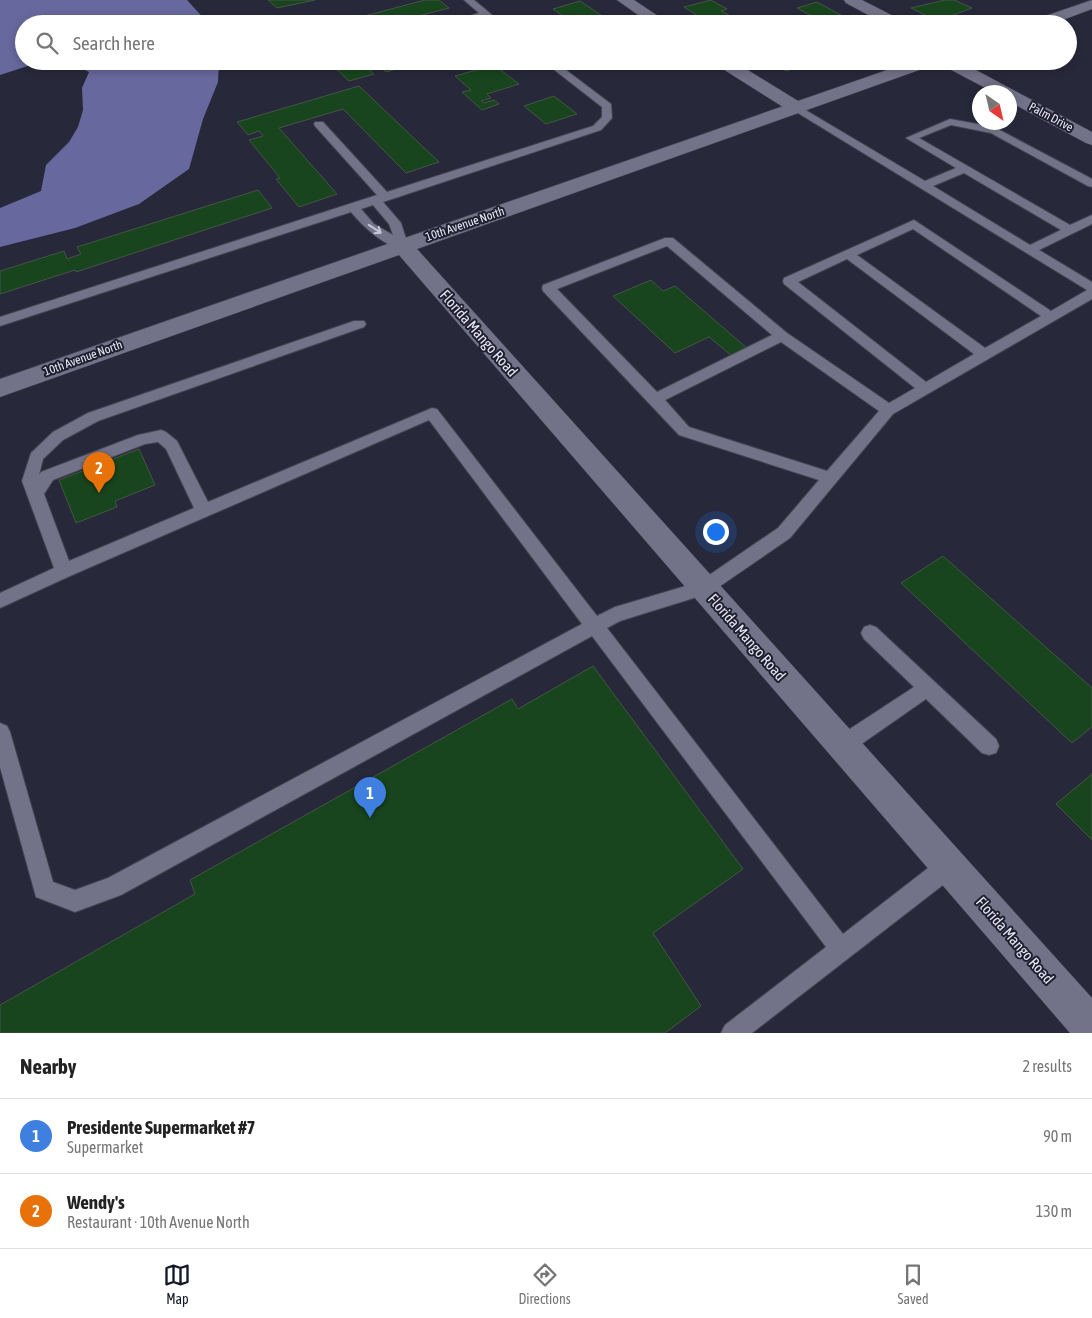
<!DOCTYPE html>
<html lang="en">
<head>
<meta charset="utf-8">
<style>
  :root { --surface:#fff; --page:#f6f6f6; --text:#222; --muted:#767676; --line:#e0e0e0; --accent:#111827 }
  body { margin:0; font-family:"Asap Condensed",sans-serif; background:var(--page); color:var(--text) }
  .compass { position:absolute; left:972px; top:85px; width:45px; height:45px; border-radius:50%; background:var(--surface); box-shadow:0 2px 8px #0003; rotate:146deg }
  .you { position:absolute; left:715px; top:531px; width:18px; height:18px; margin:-12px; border:4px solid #fff; border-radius:50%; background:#1a73e8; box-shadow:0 0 0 8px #1a73e833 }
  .badge { display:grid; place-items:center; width:32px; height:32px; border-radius:50%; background:var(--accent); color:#fff; font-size:16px; font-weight:700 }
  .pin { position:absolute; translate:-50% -41px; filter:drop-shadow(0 1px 2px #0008) }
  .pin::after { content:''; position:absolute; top:26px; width:18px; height:15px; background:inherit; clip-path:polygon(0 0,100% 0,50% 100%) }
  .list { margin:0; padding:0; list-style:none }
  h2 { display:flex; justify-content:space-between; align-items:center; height:65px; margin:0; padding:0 20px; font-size:21px }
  h2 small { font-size:16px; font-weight:400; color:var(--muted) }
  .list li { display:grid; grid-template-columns:32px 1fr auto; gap:15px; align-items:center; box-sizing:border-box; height:75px; padding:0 20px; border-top:1px solid var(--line) }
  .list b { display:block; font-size:19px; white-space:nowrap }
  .list p { margin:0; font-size:16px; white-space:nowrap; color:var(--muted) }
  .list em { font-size:16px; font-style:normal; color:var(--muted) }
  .icon { flex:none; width:28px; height:28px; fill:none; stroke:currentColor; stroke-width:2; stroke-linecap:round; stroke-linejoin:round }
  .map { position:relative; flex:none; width:1092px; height:1033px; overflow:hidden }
  .search { position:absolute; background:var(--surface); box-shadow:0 2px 8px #0003; left:15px; right:15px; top:15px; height:55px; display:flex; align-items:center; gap:12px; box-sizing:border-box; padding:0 18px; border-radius:28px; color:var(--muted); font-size:19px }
  .sheet { height:215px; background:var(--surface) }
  nav { display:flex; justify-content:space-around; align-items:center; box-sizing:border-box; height:70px; border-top:1px solid var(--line); background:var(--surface); font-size:14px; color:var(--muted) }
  nav a { display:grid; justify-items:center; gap:2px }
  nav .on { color:var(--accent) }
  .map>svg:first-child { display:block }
</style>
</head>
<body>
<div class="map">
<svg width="1092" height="1033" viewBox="0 0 1092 1033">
  <rect width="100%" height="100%" fill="#27283a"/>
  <path fill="#67689d" d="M0,0H187L209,24H24V61H219L218,82L203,119L189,169L139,204L75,228L0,247V208L41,191L46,165L69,142L78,127L83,110L82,88L89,72L70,62L34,64L0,75Z"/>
  <g fill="#18451d" stroke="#455545">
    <path d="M268,0H315L277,8Z"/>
    <path d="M425,0H439L449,8L388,24H334Z"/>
    <path d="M711,0L727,9L721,11L729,15L707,22L684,7Z"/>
    <path d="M945,0H954L972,8L937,21L911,8Z"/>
    <path d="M580,1L604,17L597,19L602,22L594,24H575L553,9Z"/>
    <path d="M817,2L841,15L821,21L797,8Z"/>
    <path d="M328,61H424L386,72L379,66L369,69L374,74L349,81Z"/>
    <path d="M769,61H812L814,62L786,71Z"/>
    <path d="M494,65L519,84L487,94L491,98L481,101L484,103L494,100L499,104L482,110L462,92L471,90L455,76Z"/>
    <path d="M359,86L439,162L406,173L343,109L279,128L337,194L299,207L276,179L280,178L249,140L263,136L259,131L248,135L237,122Z"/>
    <path d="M554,96L577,114L546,124L524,106Z"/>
    <path d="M258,190L272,208L76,272L75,270L0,294V271L64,251L67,259L81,254L77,247Z"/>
    <path d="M651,280L663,291L675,286L748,349L732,356L709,337L675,353L613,296Z"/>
    <path d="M139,449L155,485L115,501L117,507L76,523L59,480Z"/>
    <path d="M943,556L1092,688V727L1072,743L901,583Z"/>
    <path d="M593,666L743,869L653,933L701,1006L665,1033H0V1005L195,894L190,880L512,699L518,709Z"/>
    <path d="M1092,774V840L1056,804Z"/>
  </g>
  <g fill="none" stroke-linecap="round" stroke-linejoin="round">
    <defs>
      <g id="lane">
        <path d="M464,0H474L503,24H493L485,17L460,24H445L479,13Z"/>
        <path d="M543,61H554L611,104L612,118L601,130L383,202L401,223L408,245L406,248C389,252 361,224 351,212L0,326V317L377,195L315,126L314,124L315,122H323L387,192L593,126L602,117V107ZM373,205L389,224L393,235L374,224L361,209Z"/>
        <path d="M797,105L925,181L956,168L906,138L950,119L994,127L1092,179V187L1088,186L991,133L951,125L919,138L1070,225L1092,215V224L1039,250L1092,282V299L893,414L790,538L710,593L620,621L607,628L843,934L941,858L949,855L957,858L960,866L957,874L752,1033H721L725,1025L826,947L592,636L121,895L75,912L36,897L0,767V723L7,726L10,732L53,882L75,890L108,878L582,624L429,420L70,576L0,608V593L54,568L22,481L31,453L53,432L88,413L354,321H364L366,324L364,327L98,421L63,440L43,459L39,475L41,472L138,435L161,430L166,432L177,441L208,502L432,408L437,409L597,616L615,607L699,582L778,528L819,480L679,435L543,291L542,288L543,285L665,238H673L787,333L889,403L915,388L784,284L783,281L784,278L914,220L1051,311L1087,290L793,110L792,108L793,106ZM964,173L1061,230L1030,245L933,186ZM913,229L1041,316L985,348L857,255ZM667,246L772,335L657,392L557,289ZM847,259L974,354L926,382L798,282ZM781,342L879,411L827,471L689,427L665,400ZM158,442L166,449L194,508L69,561L44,494L53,480L145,444Z"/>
        <path d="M870,625L876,627L996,739L999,746L996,753L989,755L982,753L926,699L850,752L843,754L836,752L833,745L836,738L914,687L864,639L861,633L864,627Z"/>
      </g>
      <g id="street">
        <path d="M617,0H634L670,24H651Z"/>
        <path d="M844,0H862L903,21L905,24H885L846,3Z"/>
        <path d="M713,61H733L803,104L806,108L803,112L797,113L791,112L715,64Z"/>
        <path d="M938,61H959L1092,132V145L1086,143L1010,102V92H993L940,64Z"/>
      </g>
      <g id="secondary">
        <path d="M1092,0V9L1052,24H1029L1031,21Z"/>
        <path d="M913,61H938L936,64L417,249L1092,998V1033H1070L399,255L0,397V379Z"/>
      </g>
    </defs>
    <use href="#lane" stroke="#444453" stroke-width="2"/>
    <use href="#street" stroke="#444453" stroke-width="1"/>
    <use href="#secondary" stroke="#444453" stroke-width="1"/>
    <use href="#lane" fill="#727388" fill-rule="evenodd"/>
    <use href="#street" fill="#727388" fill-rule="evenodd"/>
    <use href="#secondary" fill="#727388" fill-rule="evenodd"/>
  </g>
  <defs><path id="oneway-shaft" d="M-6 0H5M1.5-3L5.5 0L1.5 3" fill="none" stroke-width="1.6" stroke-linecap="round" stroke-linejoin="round" transform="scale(1.25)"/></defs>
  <use stroke="#c5c6d5" href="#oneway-shaft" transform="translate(375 229) rotate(33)"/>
  <g text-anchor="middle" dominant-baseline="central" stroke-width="4" stroke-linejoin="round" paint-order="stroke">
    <g font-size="12" fill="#e9eaf6" stroke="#1e1e2f">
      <text transform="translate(1051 117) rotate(28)">Palm Drive</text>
      <text transform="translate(465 224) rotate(-19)">10th Avenue North</text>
      <text transform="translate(83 358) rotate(-20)">10th Avenue North</text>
    </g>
    <g font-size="15" fill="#e9eaf6" stroke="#1e1e2f">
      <text transform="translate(479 333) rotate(49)">Florida Mango Road</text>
      <text transform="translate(747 637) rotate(49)">Florida Mango Road</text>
      <text transform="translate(1015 940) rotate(49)">Florida Mango Road</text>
    </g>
  </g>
</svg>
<svg class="compass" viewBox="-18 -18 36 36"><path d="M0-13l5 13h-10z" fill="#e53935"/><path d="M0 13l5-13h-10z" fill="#767676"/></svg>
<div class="you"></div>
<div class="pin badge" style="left:370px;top:818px;background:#3f7fe0">1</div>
<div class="pin badge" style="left:99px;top:493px;background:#e8710a">2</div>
<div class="search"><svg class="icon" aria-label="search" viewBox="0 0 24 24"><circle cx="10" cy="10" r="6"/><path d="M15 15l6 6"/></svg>Search here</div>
</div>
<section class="sheet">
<h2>Nearby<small>2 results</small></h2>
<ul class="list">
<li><span class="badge" style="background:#3f7fe0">1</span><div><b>Presidente Supermarket #7</b><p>Supermarket</p></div><em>90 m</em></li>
<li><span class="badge" style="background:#e8710a">2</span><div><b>Wendy's</b><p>Restaurant · 10th Avenue North</p></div><em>130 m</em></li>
</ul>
</section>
<nav>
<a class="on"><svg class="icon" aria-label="map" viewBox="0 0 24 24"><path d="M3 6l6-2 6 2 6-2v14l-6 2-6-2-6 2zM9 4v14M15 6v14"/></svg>Map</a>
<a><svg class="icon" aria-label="directions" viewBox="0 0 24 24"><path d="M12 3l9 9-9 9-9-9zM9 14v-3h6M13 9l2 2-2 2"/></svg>Directions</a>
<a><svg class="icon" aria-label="saved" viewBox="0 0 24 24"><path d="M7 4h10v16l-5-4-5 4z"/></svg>Saved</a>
</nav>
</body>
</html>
